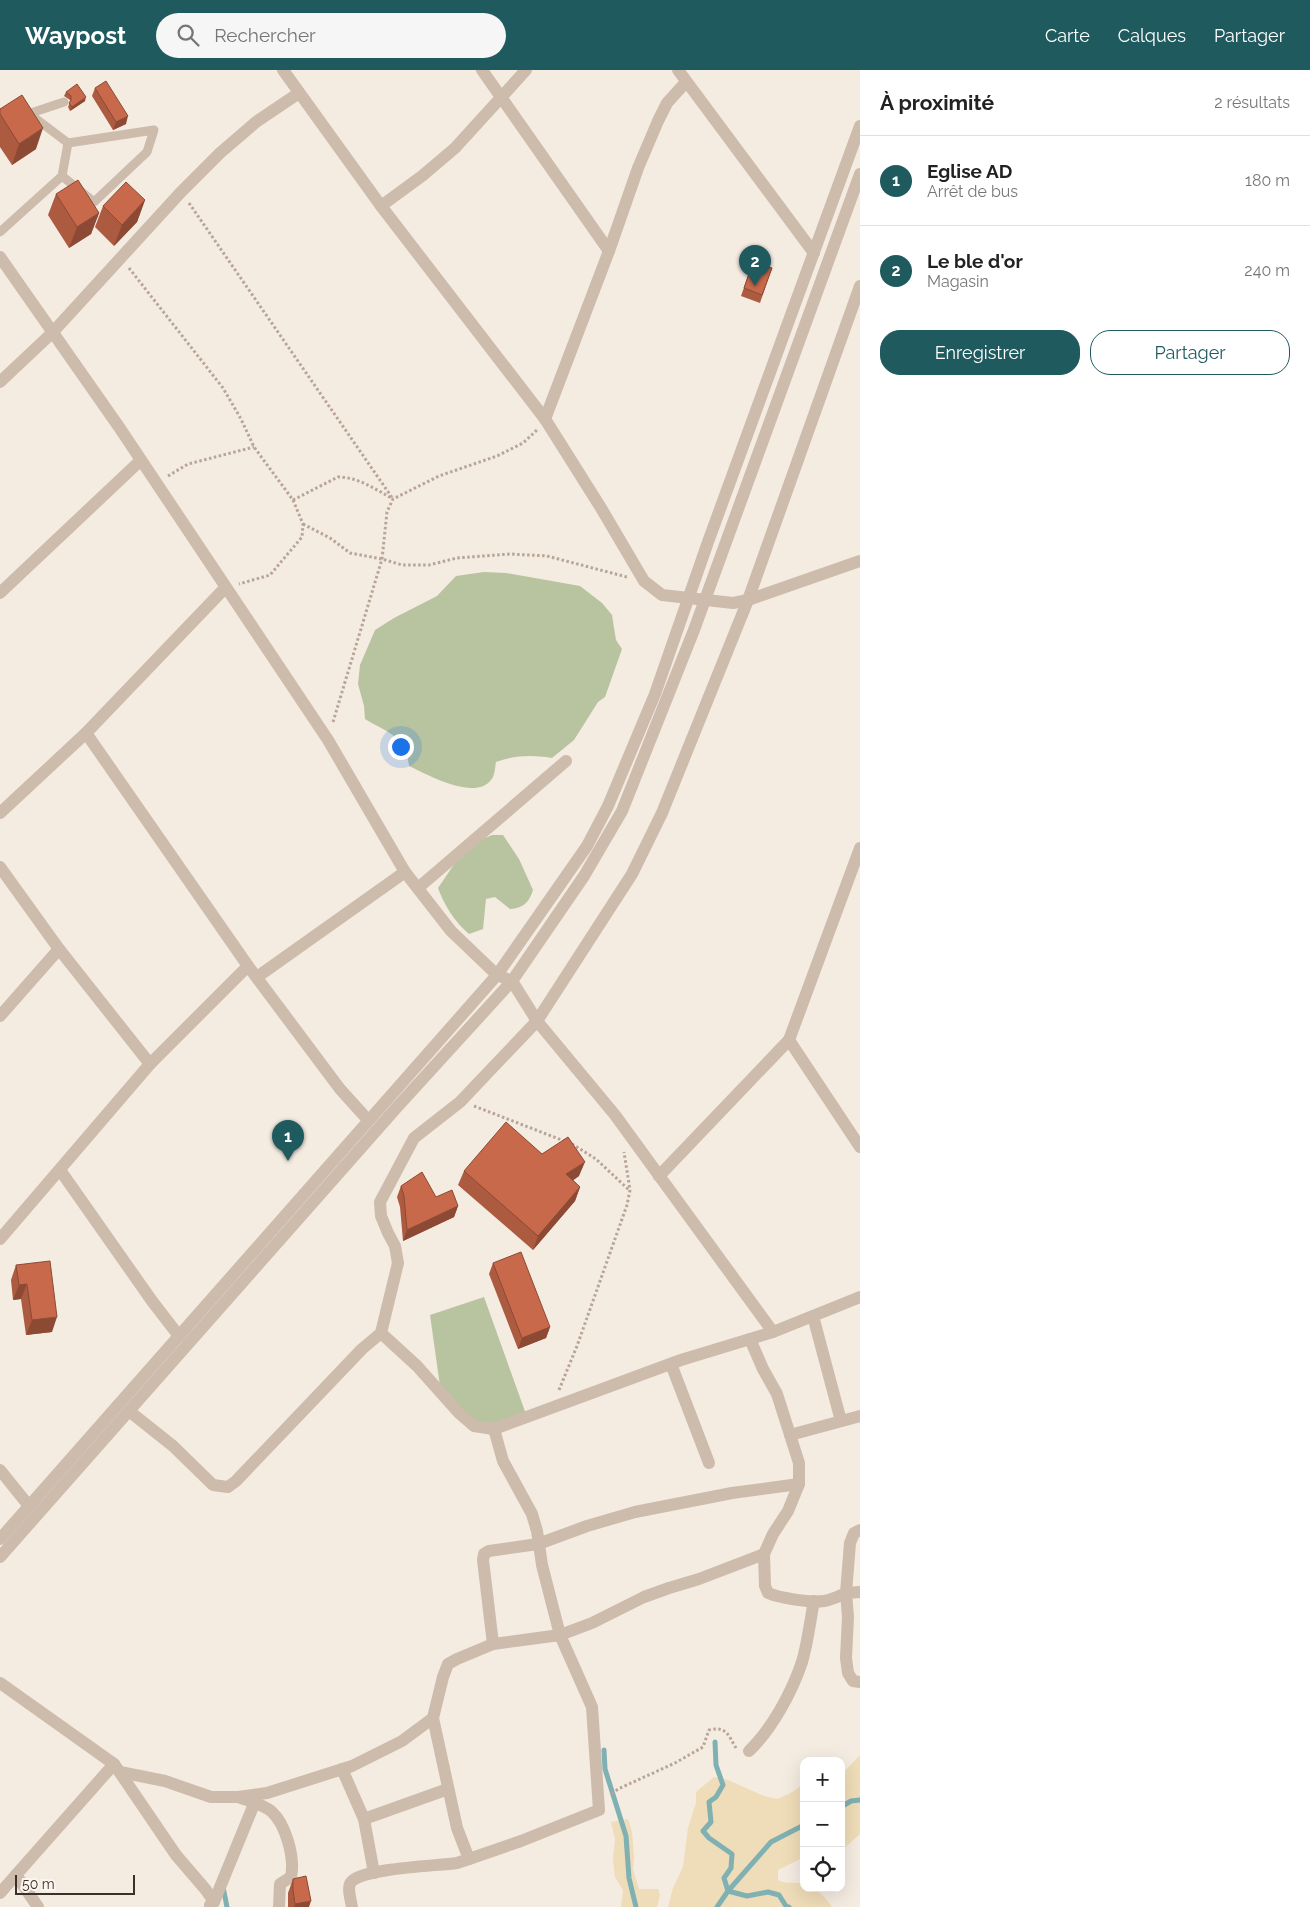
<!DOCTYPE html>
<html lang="fr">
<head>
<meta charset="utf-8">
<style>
  :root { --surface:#fff; --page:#f6f6f6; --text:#222; --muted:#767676; --line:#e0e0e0; --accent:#1f5a5e }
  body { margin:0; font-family:Raleway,sans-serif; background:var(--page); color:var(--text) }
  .controls { position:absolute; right:15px; bottom:15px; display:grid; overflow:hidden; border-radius:10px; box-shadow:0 5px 20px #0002 }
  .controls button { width:45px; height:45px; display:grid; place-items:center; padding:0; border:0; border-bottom:1px solid var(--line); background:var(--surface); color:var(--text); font:25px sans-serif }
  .scale { position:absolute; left:15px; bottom:12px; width:120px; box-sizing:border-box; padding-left:5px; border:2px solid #3b302b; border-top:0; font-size:14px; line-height:18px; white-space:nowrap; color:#3b302b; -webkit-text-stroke:4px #fbf5ee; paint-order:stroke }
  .you { position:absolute; left:400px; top:676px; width:18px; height:18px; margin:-12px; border:4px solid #fff; border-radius:50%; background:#1a73e8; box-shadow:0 0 0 8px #1a73e833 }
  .badge { display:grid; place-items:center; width:32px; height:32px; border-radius:50%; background:var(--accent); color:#fff; font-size:16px; font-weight:700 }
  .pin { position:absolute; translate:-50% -41px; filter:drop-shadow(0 1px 2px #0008) }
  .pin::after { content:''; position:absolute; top:26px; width:18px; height:15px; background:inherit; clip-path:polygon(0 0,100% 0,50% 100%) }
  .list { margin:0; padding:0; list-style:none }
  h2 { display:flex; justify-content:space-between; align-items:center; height:65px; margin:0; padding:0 20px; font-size:21px }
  h2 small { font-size:16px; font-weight:400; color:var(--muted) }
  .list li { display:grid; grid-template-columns:32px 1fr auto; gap:15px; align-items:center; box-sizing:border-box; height:90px; padding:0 20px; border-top:1px solid var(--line) }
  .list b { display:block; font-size:19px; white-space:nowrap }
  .list p { margin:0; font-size:16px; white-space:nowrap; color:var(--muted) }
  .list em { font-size:16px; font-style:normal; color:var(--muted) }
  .actions { display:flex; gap:10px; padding:15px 20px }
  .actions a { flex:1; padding:11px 0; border:1px solid var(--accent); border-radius:20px; text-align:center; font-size:18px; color:var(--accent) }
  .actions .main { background:var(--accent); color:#fff }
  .icon { flex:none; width:28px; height:28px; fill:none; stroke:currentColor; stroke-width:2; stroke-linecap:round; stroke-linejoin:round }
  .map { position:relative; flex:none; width:860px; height:1837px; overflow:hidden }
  header { display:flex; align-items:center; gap:30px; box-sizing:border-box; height:70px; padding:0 25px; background:var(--accent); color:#fff }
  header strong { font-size:24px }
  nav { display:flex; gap:28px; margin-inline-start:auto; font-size:18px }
  .search { width:350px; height:45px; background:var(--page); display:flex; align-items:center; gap:12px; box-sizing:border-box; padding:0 18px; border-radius:28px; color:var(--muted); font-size:19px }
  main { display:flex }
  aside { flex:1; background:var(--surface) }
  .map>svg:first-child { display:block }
</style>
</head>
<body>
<header>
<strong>Waypost</strong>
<div class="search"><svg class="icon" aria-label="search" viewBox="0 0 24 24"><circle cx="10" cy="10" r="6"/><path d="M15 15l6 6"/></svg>Rechercher</div>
<nav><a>Carte</a><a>Calques</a><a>Partager</a></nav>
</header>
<main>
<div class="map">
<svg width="860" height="1837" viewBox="0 0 860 1837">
  <rect width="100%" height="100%" fill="#f4ebe1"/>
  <g fill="#b8c4a0">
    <path d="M484,502L506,503L580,516L602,533L612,545L616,570L622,579L605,627L598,632L574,670L552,688C532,685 516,685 496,692C495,697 495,706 491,710C475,731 428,705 409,696C406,666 388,663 365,649L364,636L358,614L360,595L375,560L394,548L437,526L456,506Z"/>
    <path d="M492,765H503L519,789L533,820C529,833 523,838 510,839L495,827L486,829L483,859L469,864C455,852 444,835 438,818L457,790L474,773Z"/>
    <path d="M484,1227L527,1347L494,1359L474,1356L441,1323L430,1245Z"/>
  </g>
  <g fill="#efdcb8">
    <path d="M860,1685V1764L841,1781V1703L844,1702Z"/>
    <path d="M714,1707L728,1710L764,1726L777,1729L789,1724L804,1714V1787L778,1800V1810C786,1815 795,1811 804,1814V1818C818,1818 824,1826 832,1837H668L673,1818L683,1797L688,1758L696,1733V1722Z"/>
    <path d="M628,1749L632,1762L634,1788L633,1799L639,1819H658L660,1825L657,1837H621L623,1820L615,1807L613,1789L615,1769L611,1752Z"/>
  </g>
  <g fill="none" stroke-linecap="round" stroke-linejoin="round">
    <g stroke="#7fb0b2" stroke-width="5">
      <path d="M715,1672L716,1695L723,1715L716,1727L709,1732L711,1752L703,1761L709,1768L732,1784L731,1798L724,1808L728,1821L747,1826L768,1822L779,1825L786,1836L789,1837"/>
      <path d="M604,1680L605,1699L626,1766L629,1808L636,1837"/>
      <path d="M841,1737L851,1731L860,1730"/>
      <path d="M223,1817L227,1837"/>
      <path d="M717,1837L728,1821L771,1772L804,1755"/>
    </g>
    <g stroke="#b9a596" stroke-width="3" stroke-dasharray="2.5 2.5" stroke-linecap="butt">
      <path d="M189,133L393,429"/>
      <path d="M129,198L223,318L241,349L254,377L293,430L303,454L302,467L270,505L239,514"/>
      <path d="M168,406L188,394L254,377"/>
      <path d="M293,430L338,407C358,407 375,419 393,429"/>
      <path d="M303,454L330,468L350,483L382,489L402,495H429L457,488L510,484L547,486L627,507"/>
      <path d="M333,652L382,489L387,442L393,429L439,406L497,386L523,373L537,360"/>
      <path d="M474,1036L572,1074L596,1089L629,1120"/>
      <path d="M559,1320L577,1276L627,1135L630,1120L624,1082"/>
      <path d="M612,1724L618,1719L675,1693L703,1677L709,1660C727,1656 728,1665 736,1678"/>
    </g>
    <g stroke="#cdbbac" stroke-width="9">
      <path d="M62,106L94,132L147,82L154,60L68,73L35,48L34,42L64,32"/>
      <path d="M0,162L62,106L68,73"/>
    </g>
    <g stroke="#cdbbac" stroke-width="12">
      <path d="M283,0L381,136L545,349L601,438L644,511L662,525L733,533L748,530L860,491"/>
      <path d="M482,0L609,181"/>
      <path d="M678,0L814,183"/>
      <path d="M381,136L422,106L455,78L526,0"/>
      <path d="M0,187L119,357L328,670L405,802L451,861L497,905L512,911L537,951L615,1045L773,1262"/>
      <path d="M860,216L748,530L662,743L632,804L537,951L460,1032L414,1068L380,1132L381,1146L388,1163L395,1176L398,1193L381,1263L417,1296L459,1343L474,1356L494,1359L681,1290L773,1262L860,1227"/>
      <path d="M0,312L52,263L181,122L220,83L256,52L299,23"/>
      <path d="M545,349L609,181L638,98L658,51L667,33L686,12"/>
      <path d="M0,523L141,390"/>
      <path d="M86,663L248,896L340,1019L368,1050"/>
      <path d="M0,743L86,663L225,518"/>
      <path d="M0,797L59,879L150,994"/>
      <path d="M418,818L566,691"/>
      <path d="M257,907L405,802"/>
      <path d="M0,946L59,879"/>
      <path d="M789,970L860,1077"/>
      <path d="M60,1100L152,1231L179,1266"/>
      <path d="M659,1106L789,970L860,778"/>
      <path d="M0,1169L150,994L248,896"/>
      <path d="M813,1246L841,1351"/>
      <path d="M750,1269L763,1299L777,1324L799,1393V1414L788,1441L773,1464L764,1484L765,1516L768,1523C780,1528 810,1533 824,1531C831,1530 839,1526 846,1523L850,1473L854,1463L860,1460"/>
      <path d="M671,1294L709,1393"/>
      <path d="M129,1341L173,1376L213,1415L228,1417L236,1411L362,1279L381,1263"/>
      <path d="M494,1359L503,1391L532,1444L537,1461L542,1495L560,1565L592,1637L599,1740L521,1771L469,1789L457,1758L433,1648L443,1607L448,1594L457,1589L493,1574L560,1565L592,1553L644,1527L669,1518L699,1509L764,1484"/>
      <path d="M790,1365L860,1346"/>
      <path d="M0,1400L29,1436"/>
      <path d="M860,1522L846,1523L848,1547L846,1588L848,1603L853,1611L860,1612"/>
      <path d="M493,1574L483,1490L484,1484L489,1481L538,1474L587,1456L635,1442L732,1423L799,1414"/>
      <path d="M0,1613L114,1694L176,1785L206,1820L214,1832"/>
      <path d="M749,1681C772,1659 792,1622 802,1592C808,1572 810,1551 814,1531"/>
      <path d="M342,1699L364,1749L374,1803"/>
      <path d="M120,1702L165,1711L211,1727H238L267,1723L352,1696L402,1671L433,1648"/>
      <path d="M238,1727C248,1731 263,1734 271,1741C286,1754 295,1788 291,1807L280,1814L279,1837"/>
      <path d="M364,1749L448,1719"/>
      <path d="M16,1805L38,1837"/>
      <path d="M0,1823L114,1694"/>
      <path d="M210,1835L214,1832L254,1734"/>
      <path d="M352,1837C351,1830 346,1816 352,1811C367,1798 435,1796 457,1793L469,1789"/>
    </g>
    <g stroke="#cdbbac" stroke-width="12">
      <path d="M0,1469L497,905L587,776L608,736L655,624L708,472L860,56"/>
      <path d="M0,1487L398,1036L512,911L584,806L622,741L694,560L860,104"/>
    </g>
  </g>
  <g fill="#ac5a40">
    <path d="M95,18L126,54L113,60L92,26Z"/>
    <path d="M66,22L85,31L70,41L68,37L70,32V30L64,26Z"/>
    <path d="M0,39L36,79L12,95L0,77Z"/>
    <path d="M56,124L99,143L91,164L69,178L48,145Z"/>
    <path d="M145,130L137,152L114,176L95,157L103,136Z"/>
    <path d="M753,192L772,198L760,233L741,226Z"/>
    <path d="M542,1084L579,1106L573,1110L580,1117L575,1131L533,1180L458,1115L464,1101Z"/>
    <path d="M401,1116L436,1127L458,1136L454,1147L403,1171L400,1137L397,1127Z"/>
    <path d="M493,1193L550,1257L546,1268L518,1279L489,1204Z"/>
    <path d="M16,1195L52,1262L26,1265L21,1229L13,1230L11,1210Z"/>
    <path d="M293,1809L309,1837H288V1823Z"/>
  </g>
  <g fill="#8c4a34">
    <path d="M86,27L85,31L70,41L72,37Z"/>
    <path d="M128,46L126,54L113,60L116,52Z"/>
    <path d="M43,58L36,79L12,95L19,74Z"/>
    <path d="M145,130L137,152L114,176L122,155Z"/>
    <path d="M99,143L91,164L69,178L77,157Z"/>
    <path d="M585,1092L579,1106L561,1119L566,1104Z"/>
    <path d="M580,1117L575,1131L533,1180L538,1166Z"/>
    <path d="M458,1136L454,1147L403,1171L407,1160Z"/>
    <path d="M27,1214L21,1229L13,1230L19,1215Z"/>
    <path d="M57,1247L52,1262L26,1265L32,1250Z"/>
    <path d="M550,1257L546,1268L518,1279L522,1268Z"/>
    <path d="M311,1831L309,1837H294L295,1834Z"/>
  </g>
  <g fill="#c8694b" stroke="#8c4a34">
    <path d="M106,11L128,46L116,52L95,18Z"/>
    <path d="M77,14L86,27L72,37L69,33L71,30V26L66,22Z"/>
    <path d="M22,25L43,58L19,74L0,44V39Z"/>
    <path d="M78,110L99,143L77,157L56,124Z"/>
    <path d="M126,112L145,130L122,155L103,136Z"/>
    <path d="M753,192L772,198L762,225L744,218Z"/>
    <path d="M506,1052L542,1084L568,1067L585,1092L566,1104L580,1117L538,1166L464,1101Z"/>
    <path d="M422,1102L436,1127L452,1120L458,1136L407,1160L404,1126L401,1116Z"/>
    <path d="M521,1182L550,1257L522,1268L493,1193Z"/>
    <path d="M50,1191L57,1247L32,1250L27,1214L19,1215L16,1195Z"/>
    <path d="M306,1806L311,1831L295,1834L293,1820V1809Z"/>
  </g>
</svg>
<div class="controls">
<button>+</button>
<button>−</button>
<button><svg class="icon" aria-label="locate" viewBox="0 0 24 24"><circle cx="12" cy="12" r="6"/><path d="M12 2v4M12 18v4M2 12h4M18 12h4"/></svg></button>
</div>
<div class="scale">50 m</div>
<div class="you"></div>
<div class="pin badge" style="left:288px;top:1091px">1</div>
<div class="pin badge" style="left:755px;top:216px">2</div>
</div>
<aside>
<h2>À proximité<small>2 résultats</small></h2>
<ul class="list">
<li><span class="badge">1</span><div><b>Eglise AD</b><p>Arrêt de bus</p></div><em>180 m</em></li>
<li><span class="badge">2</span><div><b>Le ble d'or</b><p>Magasin</p></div><em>240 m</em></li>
</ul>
<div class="actions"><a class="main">Enregistrer</a><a>Partager</a></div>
</aside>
</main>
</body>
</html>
